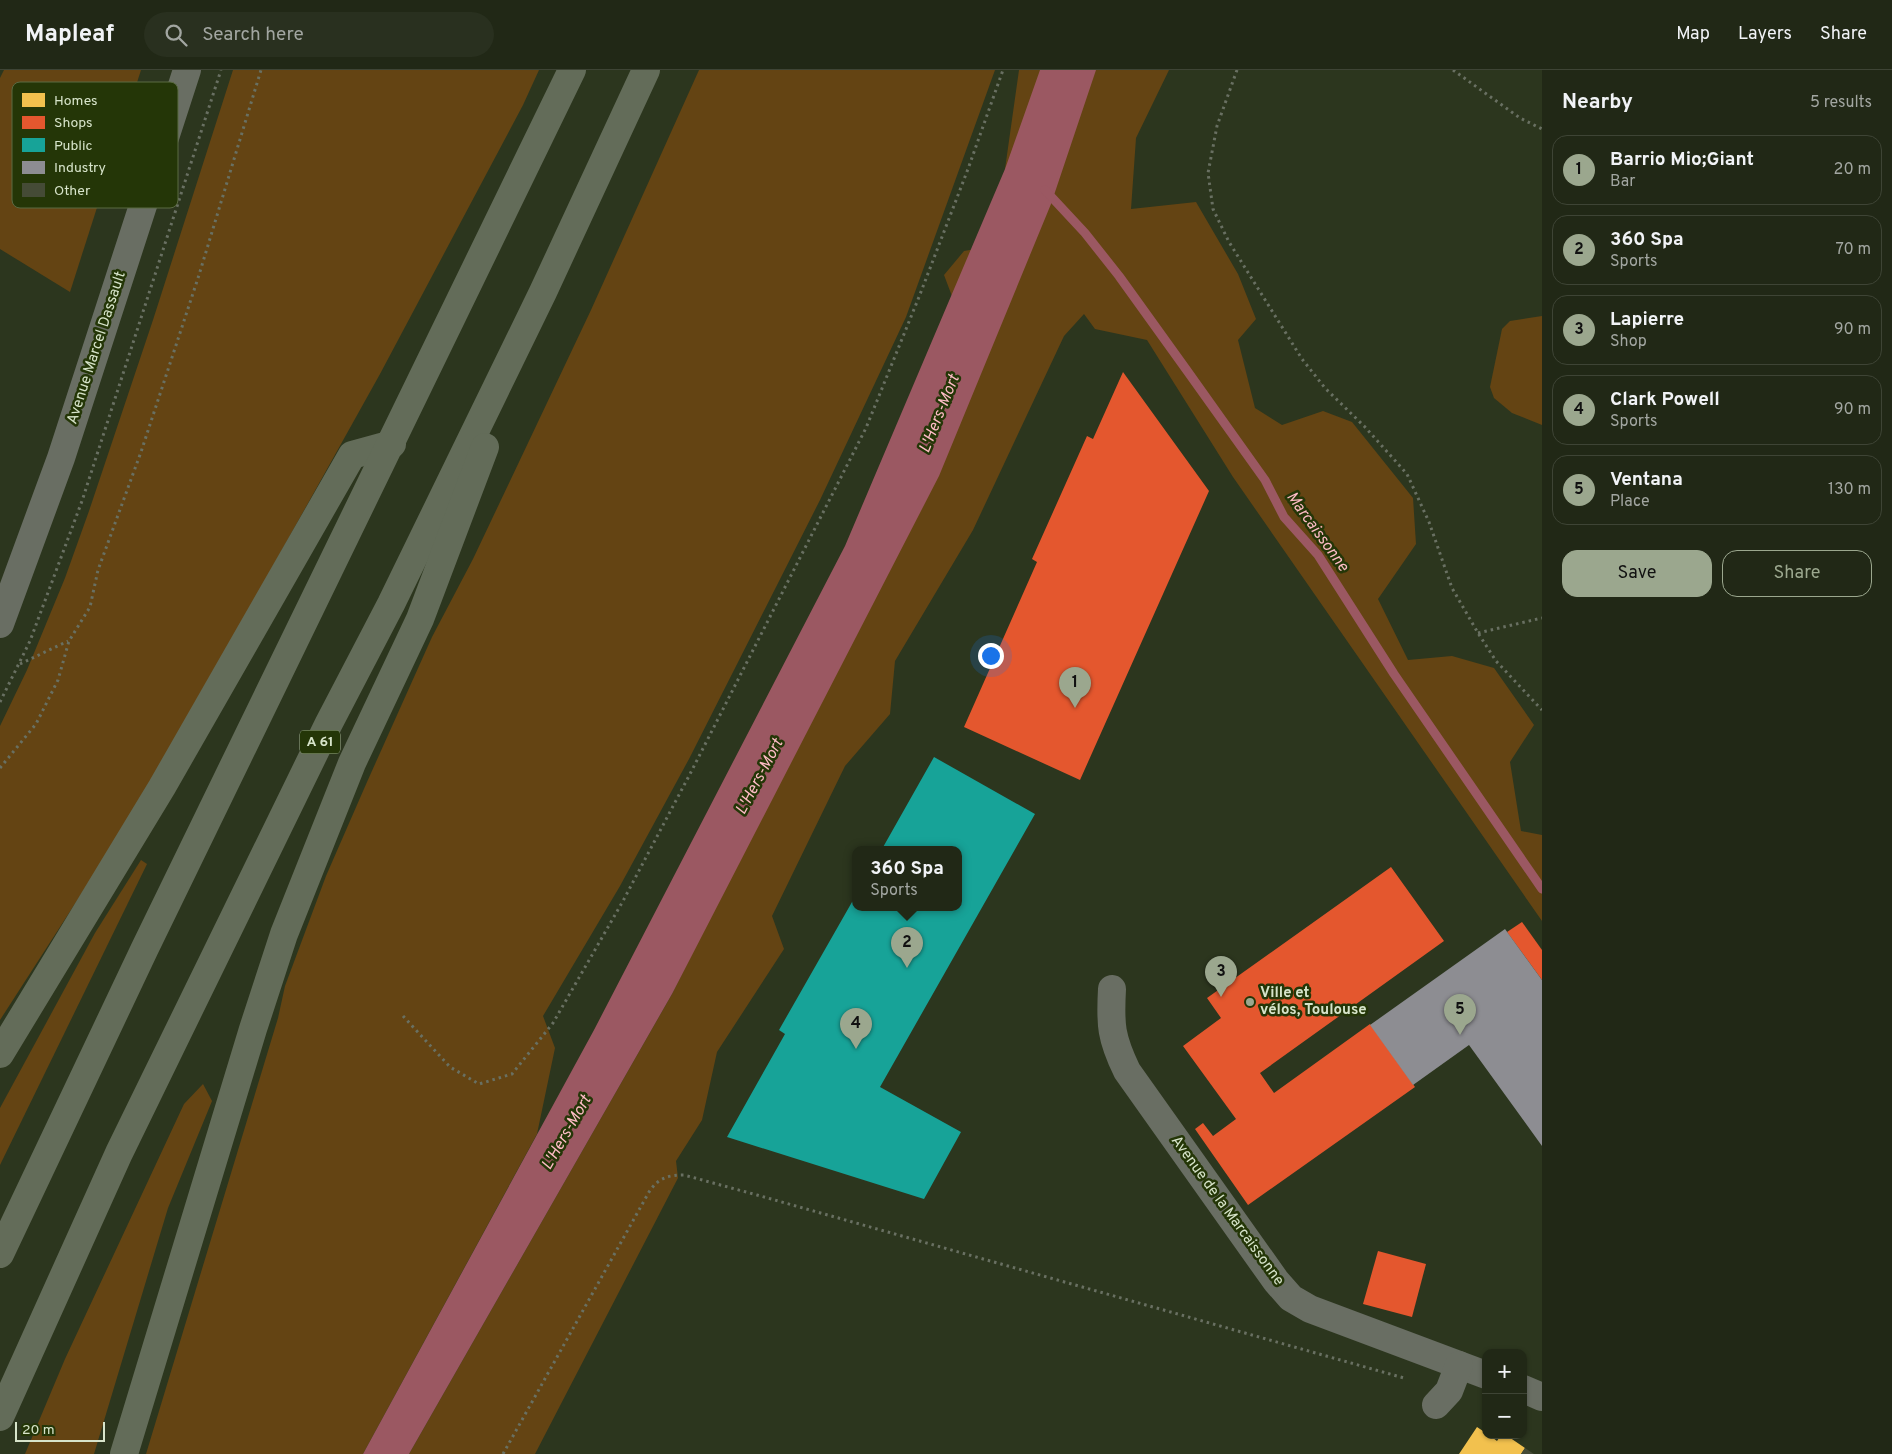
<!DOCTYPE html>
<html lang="en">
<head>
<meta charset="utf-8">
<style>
  :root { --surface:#212816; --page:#29301f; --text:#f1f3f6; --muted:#a2a6a1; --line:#3e4435; --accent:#9ba78e }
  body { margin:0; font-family:Overpass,sans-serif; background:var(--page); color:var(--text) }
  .controls { position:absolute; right:15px; bottom:15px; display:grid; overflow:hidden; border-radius:10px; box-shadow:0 1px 4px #0004 }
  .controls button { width:45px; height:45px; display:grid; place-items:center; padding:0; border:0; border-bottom:1px solid var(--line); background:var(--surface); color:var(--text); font:25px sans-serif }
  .scale { position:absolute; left:15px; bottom:12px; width:90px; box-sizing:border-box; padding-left:5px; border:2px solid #d7e4ca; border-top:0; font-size:14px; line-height:18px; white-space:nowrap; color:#d7e4ca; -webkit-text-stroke:4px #243607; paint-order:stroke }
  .you { position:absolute; left:990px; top:585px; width:18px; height:18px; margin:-12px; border:4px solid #fff; border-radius:50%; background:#1a73e8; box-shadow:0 0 0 8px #1a73e833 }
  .badge { display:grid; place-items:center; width:32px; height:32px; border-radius:50%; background:var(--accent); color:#111; font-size:16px; font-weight:700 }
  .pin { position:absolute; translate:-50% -41px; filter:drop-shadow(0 1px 2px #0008) }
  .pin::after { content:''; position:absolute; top:26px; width:18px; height:15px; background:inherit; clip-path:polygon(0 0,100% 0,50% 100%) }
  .popup { position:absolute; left:852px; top:776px; width:110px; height:65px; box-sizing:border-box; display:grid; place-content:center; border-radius:10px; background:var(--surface); filter:drop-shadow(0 1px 4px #0005); font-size:16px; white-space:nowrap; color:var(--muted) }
  .popup b { font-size:19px; color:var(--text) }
  .popup::after { content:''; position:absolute; left:50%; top:100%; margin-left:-10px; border:10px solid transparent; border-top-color:var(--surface) }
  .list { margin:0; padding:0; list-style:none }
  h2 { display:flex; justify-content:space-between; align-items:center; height:65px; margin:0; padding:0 20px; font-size:21px }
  h2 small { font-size:16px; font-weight:400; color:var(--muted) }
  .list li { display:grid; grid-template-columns:32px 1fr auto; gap:15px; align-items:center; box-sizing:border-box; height:70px; margin:0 10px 10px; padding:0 10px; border:1px solid var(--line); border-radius:15px }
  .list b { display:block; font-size:19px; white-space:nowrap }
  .list p { margin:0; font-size:16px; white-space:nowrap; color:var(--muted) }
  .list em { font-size:16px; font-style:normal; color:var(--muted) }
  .actions { display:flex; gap:10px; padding:15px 20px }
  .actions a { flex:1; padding:11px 0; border:1px solid var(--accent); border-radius:15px; text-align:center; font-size:18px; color:var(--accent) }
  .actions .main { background:var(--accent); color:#111 }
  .icon { flex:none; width:28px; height:28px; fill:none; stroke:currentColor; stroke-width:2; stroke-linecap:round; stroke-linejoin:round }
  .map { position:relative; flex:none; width:1542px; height:1384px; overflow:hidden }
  header { display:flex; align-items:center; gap:30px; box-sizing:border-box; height:70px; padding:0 25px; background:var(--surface); border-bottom:1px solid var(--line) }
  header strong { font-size:24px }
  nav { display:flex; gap:28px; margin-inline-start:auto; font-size:18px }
  .search { width:350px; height:45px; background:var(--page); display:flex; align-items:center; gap:12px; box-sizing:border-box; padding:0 18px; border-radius:28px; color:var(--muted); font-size:19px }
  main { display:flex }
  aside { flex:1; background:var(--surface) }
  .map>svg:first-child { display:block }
</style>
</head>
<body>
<header>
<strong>Mapleaf</strong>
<div class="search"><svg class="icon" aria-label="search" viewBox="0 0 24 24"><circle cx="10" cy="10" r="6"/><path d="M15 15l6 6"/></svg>Search here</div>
<nav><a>Map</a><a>Layers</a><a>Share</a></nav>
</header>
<main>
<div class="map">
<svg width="1542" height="1384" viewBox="0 0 1542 1384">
  <rect width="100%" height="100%" fill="#2c361e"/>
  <g fill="#644413">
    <path d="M4,0H141L70,222L0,179V8Z"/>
    <path d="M233,0H539L523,35L380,304L147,722L0,950V656L27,600L65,508L89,441L153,250Z"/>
    <path d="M699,0H995L906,247L820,430L689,689L620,816L543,946L555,978L537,1064L363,1384H146L278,948L285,916L326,806L367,712L432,567L473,489L591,240Z"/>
    <path d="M1019,0H1169L1136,68L1131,139L1196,132L1238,204L1256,249L1238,270L1255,338L1282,355L1323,341L1352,352L1413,428L1416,474L1378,529L1408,590L1452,586L1494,598L1534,655L1510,692L1521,761L1542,765V851L1233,407L1147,270L1095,259L1084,244L1064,266L973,460L895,591L890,644L845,696L772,846L784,879L717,982L702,1050L676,1091L678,1108L535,1384H409L672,924L981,303L944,205L964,181L1029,170L1005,99Z"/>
    <path d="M1542,246V355L1512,343L1494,328L1490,317L1502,259L1510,251Z"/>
    <path d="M141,790L147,794L0,1095V1038L95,863Z"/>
    <path d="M203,1014L212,1031L168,1138L94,1384H25L65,1289L184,1034Z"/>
  </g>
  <path fill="#9b5862" d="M1040,0H1096L1051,134L939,406L672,924L409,1384H363L594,960L845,476L1005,99Z"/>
  <path fill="#f2c14e" d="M1477,1357L1486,1363V1365H1489L1497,1371L1501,1365H1506L1525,1378L1521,1384H1459Z"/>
  <g fill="#e4572e">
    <path d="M1123,302L1209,421L1080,710L964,657L1037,492L1032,489L1087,366L1093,369Z"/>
    <path d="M1391,797L1444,871L1260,1003L1274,1023L1370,954L1415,1017L1248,1135L1195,1059L1203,1053L1213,1066L1236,1049L1183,976L1221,948L1207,928Z"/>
    <path d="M1522,852L1542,880V910L1507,862Z"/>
    <path d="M1378,1181L1426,1194L1412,1247L1363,1234Z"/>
  </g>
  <path fill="#17a398" d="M934,687L1035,744L880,1017L961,1062L924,1129L727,1067L785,964L779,960L856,825V837H958V779H882Z"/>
  <path fill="#8d8d92" d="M1505,859L1542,910V1076L1469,975L1413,1015L1370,955Z"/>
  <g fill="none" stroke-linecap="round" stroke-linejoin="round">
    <path stroke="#9b5862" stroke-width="9" d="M1045,120L1085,163L1119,206L1188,302L1265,410L1284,447L1318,485L1394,604L1542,819"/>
  </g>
  <path fill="#454b36" d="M1525,1378L1534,1384H1521Z"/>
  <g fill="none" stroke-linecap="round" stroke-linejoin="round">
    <g stroke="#697062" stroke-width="3" stroke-dasharray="2.5 4" stroke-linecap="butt">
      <path d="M1237,0L1217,56L1208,103L1213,139L1229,172L1302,289L1325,318L1365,357L1407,404L1429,452L1452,518L1478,563L1496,591L1542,640"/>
      <path d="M1453,0L1520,48L1542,59"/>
      <path d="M1478,563L1542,548"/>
      <path d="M20,594L68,571"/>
      <path d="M0,632L30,571L82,431L221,0"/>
      <path d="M0,698L36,654L58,610L69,571L90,537L98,500L141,382L199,205L261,0"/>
      <path d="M403,946L450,997L479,1014L512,1004L553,953L623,831L690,704L866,358L919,227L968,99L1003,0"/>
      <path d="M503,1384L649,1122C658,1108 668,1105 684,1105L757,1125L1404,1308"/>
    </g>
    <g stroke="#696e63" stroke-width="28">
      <path d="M0,554L61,388L187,0"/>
      <path d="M1112,919C1110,955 1111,968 1127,1001L1276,1211L1291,1228L1310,1239L1486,1305"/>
      <path d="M1523,1319L1542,1327"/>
      <path d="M1436,1335L1449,1321L1459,1295"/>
    </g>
    <g stroke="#636c59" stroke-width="28">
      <path d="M0,984L162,717L352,385L392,374"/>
      <path d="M0,1184L145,878L572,0"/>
      <path d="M0,1347L119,1083L329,653L391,534L543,222L646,0"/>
      <path d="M124,1384L253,959L284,864L352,693L420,549L485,377"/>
    </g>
  </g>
  <circle fill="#9ba78e" stroke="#243607" stroke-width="2" cx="1250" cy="932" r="5"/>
  <g text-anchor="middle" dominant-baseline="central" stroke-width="5" stroke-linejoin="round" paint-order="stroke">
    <rect fill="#243607" stroke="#a1b090" stroke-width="1" x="300" y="660.5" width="40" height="23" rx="4"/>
    <g font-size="14" font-weight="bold" fill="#d7e4ca">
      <text x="320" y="672">A 61</text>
    </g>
    <g font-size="15" fill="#d7e4ca" stroke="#243607">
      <text transform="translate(97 278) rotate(-72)">Avenue Marcel Dassault</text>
      <text transform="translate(1227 1141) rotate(54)">Avenue de la Marcaissonne</text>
    </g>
    <g font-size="15" font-weight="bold" fill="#d7e4ca" stroke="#243607" text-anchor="start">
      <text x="1260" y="923">Ville et<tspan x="1260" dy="17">vélos, Toulouse</tspan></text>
    </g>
    <g font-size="16" font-style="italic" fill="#febcc6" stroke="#243607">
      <text transform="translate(940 344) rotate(-68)">L'Hers-Mort</text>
      <text transform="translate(1317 462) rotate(54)">Marcaissonne</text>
      <text transform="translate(760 707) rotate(-62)">L'Hers-Mort</text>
      <text transform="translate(567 1063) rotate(-60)">L'Hers-Mort</text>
    </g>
  </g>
  <rect x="12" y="12" width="166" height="126" rx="8" fill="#243607" stroke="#5a6a42" stroke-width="1"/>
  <rect x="22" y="23" width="23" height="14" fill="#f2c14e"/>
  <rect x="22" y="46" width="23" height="13" fill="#e4572e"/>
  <rect x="22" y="68" width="23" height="14" fill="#17a398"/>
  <rect x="22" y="91" width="23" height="13" fill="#8d8d92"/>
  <rect x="22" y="113" width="23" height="14" fill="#454b36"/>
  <g font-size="14" fill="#d7e4ca">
    <text x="54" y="35">Homes</text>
    <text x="54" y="57">Shops</text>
    <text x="54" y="80">Public</text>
    <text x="54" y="102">Industry</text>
    <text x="54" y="125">Other</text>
  </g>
</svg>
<div class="controls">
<button>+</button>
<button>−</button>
</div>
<div class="scale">20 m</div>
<div class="you"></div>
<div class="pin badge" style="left:1075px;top:638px">1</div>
<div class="pin badge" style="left:907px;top:898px">2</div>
<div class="popup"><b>360 Spa</b>Sports</div>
<div class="pin badge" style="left:1221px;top:927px">3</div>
<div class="pin badge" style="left:856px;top:979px">4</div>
<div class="pin badge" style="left:1460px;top:965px">5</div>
</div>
<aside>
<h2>Nearby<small>5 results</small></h2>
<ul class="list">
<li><span class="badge">1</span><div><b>Barrio Mio;Giant</b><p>Bar</p></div><em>20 m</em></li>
<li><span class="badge">2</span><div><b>360 Spa</b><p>Sports</p></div><em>70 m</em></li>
<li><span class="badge">3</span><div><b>Lapierre</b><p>Shop</p></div><em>90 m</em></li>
<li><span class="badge">4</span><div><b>Clark Powell</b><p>Sports</p></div><em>90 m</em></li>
<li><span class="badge">5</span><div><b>Ventana</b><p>Place</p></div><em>130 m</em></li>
</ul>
<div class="actions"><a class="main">Save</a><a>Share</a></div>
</aside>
</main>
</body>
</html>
